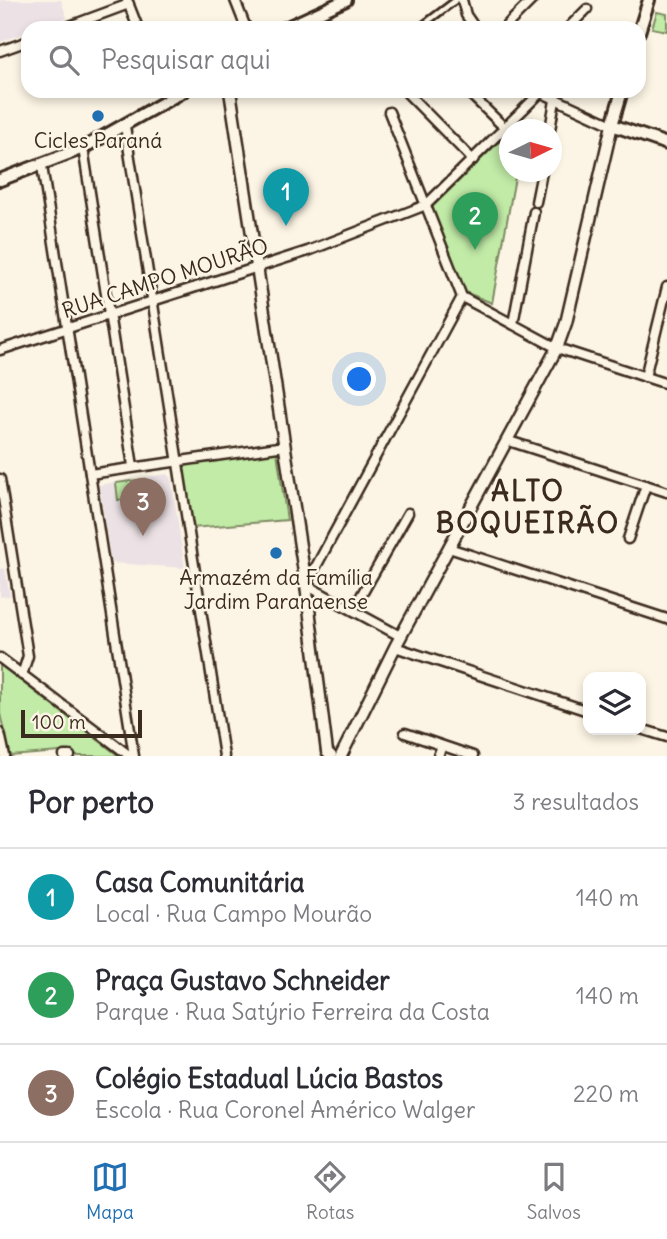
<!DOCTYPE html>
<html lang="pt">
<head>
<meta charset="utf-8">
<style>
  :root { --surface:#fff; --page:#f7f7f7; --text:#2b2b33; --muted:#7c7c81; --line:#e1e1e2; --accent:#1f6fb2 }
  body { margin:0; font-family:Delius,sans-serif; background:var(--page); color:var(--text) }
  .controls { position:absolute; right:21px; bottom:21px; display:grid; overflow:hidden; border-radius:14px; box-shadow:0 4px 10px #0003 }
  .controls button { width:63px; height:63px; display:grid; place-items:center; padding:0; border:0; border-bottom:2px solid var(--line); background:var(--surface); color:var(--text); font:35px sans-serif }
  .compass { position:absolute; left:499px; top:119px; width:63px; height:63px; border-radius:50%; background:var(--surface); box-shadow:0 4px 10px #0003; rotate:85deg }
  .scale { position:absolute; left:21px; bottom:18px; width:121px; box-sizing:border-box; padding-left:7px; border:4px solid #3b2a1e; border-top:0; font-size:19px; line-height:24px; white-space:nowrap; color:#3b2a1e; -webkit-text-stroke:5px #fcf5e5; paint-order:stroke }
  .you { position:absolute; left:360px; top:380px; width:24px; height:24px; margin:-18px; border:5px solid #fff; border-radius:50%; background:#1a73e8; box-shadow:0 0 0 10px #1a73e833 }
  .badge { display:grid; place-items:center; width:46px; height:46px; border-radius:50%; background:var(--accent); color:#fff; font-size:23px; font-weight:700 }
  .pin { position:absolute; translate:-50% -58px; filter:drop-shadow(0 2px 4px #0008) }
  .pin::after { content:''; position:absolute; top:37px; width:24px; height:21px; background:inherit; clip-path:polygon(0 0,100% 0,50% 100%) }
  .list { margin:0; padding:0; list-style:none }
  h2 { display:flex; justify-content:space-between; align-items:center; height:91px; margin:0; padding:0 28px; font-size:30px }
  h2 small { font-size:23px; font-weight:400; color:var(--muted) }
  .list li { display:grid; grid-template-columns:46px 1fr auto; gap:21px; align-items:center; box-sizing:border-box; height:98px; padding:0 28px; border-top:2px solid var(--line) }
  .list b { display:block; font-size:26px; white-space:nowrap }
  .list p { margin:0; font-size:23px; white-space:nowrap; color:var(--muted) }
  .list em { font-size:23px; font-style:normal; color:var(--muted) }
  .icon { flex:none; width:38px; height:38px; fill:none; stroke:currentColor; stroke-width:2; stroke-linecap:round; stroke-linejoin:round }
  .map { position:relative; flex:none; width:667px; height:756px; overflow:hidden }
  .search { position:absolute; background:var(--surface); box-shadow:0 4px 10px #0003; left:21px; right:21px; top:21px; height:77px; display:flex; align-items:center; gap:18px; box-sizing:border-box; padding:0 24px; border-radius:21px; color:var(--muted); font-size:26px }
  .sheet { height:385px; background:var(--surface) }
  nav { display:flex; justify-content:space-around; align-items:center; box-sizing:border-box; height:98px; border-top:2px solid var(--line); background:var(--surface); font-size:19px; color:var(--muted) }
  nav a { display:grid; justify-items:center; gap:4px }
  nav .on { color:var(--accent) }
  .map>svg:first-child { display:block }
</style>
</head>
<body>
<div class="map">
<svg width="667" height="756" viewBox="0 0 667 756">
  <rect width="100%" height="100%" fill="#fcf5e5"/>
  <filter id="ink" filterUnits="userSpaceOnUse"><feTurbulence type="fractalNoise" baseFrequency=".0143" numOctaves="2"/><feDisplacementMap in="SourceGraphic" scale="14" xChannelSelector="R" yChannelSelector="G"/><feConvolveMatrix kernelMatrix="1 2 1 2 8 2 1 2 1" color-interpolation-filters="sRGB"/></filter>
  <g filter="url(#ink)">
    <g fill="#ece2e5">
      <path d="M0,0H61L67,18L38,28H28V32L0,42Z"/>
      <path d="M166,474L171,477L185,568L111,563L99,485Z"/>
      <path d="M5,568L10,596L0,597V569Z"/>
    </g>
    <g fill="#c1eba7" stroke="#7e8a62" stroke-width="2">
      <path d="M657,12L667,14V31L652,28Z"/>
      <path d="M509,132L510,172H516L492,303L465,292L432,207Z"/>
      <path d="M277,452L287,520L192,528L182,464Z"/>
      <path d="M145,479L147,496L118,500L116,483Z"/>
      <path d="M0,665L119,756H73L72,751L10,756L0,714Z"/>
    </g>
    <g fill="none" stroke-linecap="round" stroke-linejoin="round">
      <defs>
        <path id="service" d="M419,28L456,0"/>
        <g id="minor">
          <path d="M127,0L138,28"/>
          <path d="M235,0L246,28"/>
          <path d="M462,0L466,15L475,28"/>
          <path d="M64,28L129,4"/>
          <path d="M504,28L532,0"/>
          <path d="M568,28L587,9"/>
          <path d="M0,51L28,41"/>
          <path d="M467,91L505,128"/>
          <path d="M538,91L612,125"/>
          <path d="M407,93L473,160"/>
          <path d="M389,112L462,297L557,348L667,384"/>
          <path d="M125,126L224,756"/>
          <path d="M550,130L555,100"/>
          <path d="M83,148L133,466"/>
          <path d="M42,166L134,756"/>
          <path d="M536,202L542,172"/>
          <path d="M513,324L534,212"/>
          <path d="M0,350L308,251L426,205L540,93"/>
          <path d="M645,377L667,287"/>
          <path d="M509,441L667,492"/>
          <path d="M90,474L285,446"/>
          <path d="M0,479L28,656L22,675"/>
          <path d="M628,539L646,485"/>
          <path d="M449,548L667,619"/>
          <path d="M353,610L408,513"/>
          <path d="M400,636L306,585L462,297"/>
          <path d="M395,647L588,711"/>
          <path d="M0,658L130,756"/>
          <path d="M641,729L667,737"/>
          <path d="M0,733L5,756"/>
          <path d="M405,733L473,756"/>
          <path d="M64,756H70"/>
          <path d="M438,756L442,746"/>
        </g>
        <g id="tertiary">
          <path d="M230,91L306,585L327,752L331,756"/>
          <path d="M341,756L395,647L557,348L566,323L612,125"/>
        </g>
        <g id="secondary">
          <path d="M285,28L346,0"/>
          <path d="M639,32L649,0"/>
          <path d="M622,91L612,125L667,144"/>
          <path d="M0,180L83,148L184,91"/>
        </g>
      </defs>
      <use href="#service" stroke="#3b2a1e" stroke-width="10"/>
      <use href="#minor" stroke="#3b2a1e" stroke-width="13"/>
      <use href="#tertiary" stroke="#3b2a1e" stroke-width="15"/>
      <use href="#secondary" stroke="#3b2a1e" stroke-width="16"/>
      <use href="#service" stroke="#fcf5e5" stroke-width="4.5"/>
      <use href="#minor" stroke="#fcf5e5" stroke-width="8"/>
      <use href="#tertiary" stroke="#fcf5e5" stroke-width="10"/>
      <use href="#secondary" stroke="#fcf5e5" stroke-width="10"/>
    </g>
  </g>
  <g fill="#1f6fb2" stroke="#fcf5e5" stroke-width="2.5">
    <circle cx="98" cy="116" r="7"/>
    <circle cx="276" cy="553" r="7"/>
  </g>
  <g text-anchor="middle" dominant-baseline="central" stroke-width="5" stroke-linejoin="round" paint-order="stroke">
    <g font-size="21" fill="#3b2a1e" stroke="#fcf5e5">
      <text x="98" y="140">Cicles Paraná</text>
      <text x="276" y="577">Armazém da Família<tspan x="276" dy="24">Jardim Paranaense</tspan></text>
    </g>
    <g font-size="21" fill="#3b2a1e" stroke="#fcf5e5">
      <text transform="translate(165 278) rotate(-18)">RUA CAMPO MOURÃO</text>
    </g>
    <g font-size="28" font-weight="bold" letter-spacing="2" fill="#3b2a1e" stroke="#fcf5e5">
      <text x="528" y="491">ALTO<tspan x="528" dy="32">BOQUEIRÃO</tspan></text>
    </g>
  </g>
</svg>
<div class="controls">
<button><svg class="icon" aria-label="layers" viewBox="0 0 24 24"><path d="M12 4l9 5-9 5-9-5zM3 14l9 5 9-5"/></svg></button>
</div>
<svg class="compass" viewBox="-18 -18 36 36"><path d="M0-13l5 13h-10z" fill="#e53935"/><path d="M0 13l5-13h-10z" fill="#7c7c81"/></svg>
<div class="scale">100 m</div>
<div class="you"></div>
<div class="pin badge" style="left:286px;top:226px;background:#0f9aa8">1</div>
<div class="pin badge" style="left:475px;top:250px;background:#2e9e5b">2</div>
<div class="pin badge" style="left:143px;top:536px;background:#8d6e63">3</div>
<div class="search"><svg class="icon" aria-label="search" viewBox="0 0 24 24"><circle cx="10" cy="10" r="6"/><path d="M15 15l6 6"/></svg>Pesquisar aqui</div>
</div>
<section class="sheet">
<h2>Por perto<small>3 resultados</small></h2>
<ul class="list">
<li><span class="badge" style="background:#0f9aa8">1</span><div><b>Casa Comunitária</b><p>Local · Rua Campo Mourão</p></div><em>140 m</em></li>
<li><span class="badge" style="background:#2e9e5b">2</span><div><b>Praça Gustavo Schneider</b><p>Parque · Rua Satýrio Ferreira da Costa</p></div><em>140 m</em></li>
<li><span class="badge" style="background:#8d6e63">3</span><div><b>Colégio Estadual Lúcia Bastos</b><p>Escola · Rua Coronel Américo Walger</p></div><em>220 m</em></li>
</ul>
</section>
<nav>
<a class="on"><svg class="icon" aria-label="map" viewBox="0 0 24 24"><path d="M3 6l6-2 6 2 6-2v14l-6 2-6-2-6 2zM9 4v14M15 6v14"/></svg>Mapa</a>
<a><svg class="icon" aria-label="directions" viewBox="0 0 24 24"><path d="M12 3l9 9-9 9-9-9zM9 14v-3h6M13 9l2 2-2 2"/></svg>Rotas</a>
<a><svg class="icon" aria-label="saved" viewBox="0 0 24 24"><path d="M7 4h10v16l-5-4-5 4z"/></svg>Salvos</a>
</nav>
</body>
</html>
